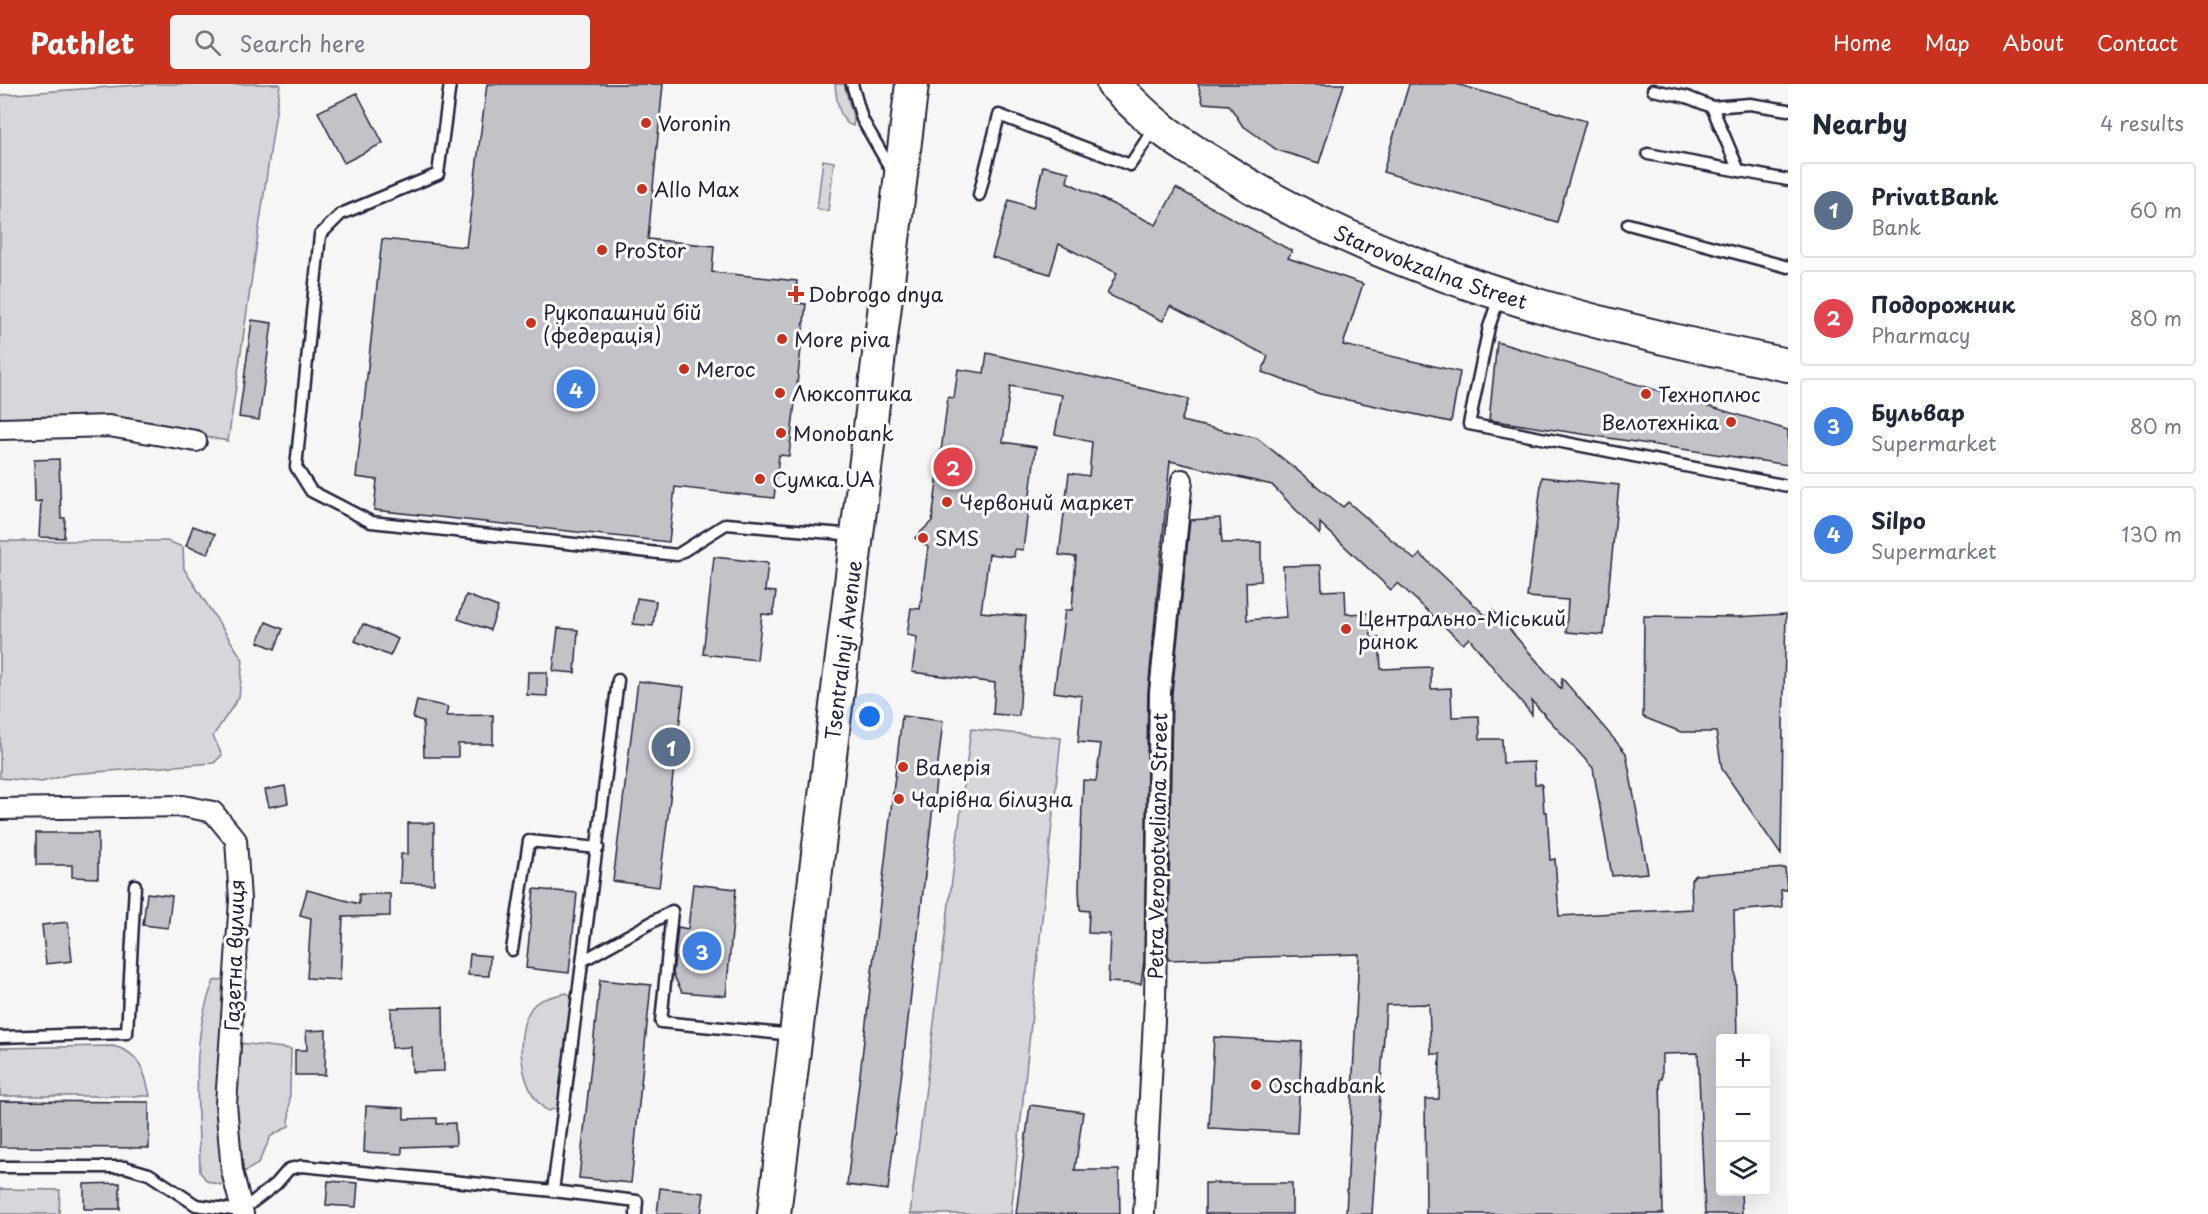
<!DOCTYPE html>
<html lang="en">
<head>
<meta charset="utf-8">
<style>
  :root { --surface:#fff; --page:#f2f2f3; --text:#1f2937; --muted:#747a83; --line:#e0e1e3; --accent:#c8321e }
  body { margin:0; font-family:"Playpen Sans",sans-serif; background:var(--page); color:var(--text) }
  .controls { position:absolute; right:18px; bottom:18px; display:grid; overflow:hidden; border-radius:6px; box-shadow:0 6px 24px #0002 }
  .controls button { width:54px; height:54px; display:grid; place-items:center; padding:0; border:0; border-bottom:2px solid var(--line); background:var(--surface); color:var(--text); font:30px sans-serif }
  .you { position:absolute; left:870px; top:633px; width:21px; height:21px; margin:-15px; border:4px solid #fff; border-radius:50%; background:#1a73e8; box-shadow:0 0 0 9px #1a73e833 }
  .badge { display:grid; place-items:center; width:39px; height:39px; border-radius:50%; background:var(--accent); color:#fff; font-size:20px; font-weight:700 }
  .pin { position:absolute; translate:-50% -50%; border:3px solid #fff; box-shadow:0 2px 6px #0006 }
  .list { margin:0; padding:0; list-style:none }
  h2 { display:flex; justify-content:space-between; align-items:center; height:78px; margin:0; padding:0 24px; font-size:26px }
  h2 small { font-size:20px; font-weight:400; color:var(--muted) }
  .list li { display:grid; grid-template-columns:39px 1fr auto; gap:18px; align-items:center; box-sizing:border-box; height:96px; margin:0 12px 12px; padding:0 12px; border:2px solid var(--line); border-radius:6px }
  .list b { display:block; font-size:22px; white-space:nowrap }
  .list p { margin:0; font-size:20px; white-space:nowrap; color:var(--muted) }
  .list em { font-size:20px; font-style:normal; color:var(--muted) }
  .icon { flex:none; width:33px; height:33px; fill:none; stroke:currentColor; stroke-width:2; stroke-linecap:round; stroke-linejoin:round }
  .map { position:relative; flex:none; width:1788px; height:1130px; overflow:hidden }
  header { display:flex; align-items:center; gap:36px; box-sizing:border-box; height:84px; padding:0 30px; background:var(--accent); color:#fff }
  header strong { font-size:28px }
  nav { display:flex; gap:33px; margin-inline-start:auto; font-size:21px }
  .search { width:420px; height:54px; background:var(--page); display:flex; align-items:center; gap:15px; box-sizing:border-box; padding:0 21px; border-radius:6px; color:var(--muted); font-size:22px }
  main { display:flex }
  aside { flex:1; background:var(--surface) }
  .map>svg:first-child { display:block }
</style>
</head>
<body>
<header>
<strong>Pathlet</strong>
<div class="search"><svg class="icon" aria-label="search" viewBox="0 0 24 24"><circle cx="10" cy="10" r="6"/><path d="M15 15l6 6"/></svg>Search here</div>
<nav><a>Home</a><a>Map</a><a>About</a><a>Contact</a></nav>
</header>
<main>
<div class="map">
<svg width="1788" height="1130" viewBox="0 0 1788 1130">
  <rect width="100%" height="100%" fill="#f6f6f7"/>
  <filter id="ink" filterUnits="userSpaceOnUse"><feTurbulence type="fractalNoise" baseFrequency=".0167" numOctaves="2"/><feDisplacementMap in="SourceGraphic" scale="12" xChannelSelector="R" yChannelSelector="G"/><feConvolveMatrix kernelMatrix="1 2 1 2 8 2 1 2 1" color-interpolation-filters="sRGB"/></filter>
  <g filter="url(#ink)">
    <g fill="#d7d7db" stroke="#7c7c8b" stroke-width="1.5">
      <path d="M150,0H280L228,357L107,335L0,337V11Z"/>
      <path d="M835,0H844L854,36L853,42C839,39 836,13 835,0Z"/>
      <path d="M823,76L834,78L828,127L817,125Z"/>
      <path d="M0,457H167L183,463L184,485L243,576L239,613L213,652L222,671L214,679L70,690L42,698L0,694Z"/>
      <path d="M971,645L1061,654L1011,1130H910Z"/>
      <path d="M224,895L234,903L231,958L291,965L289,1042L271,1052L258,1080L221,1101L207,1097L200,1088C199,1026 189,955 214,897Z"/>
      <path d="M567,909L574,915L562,1015L557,1024L548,1027C520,1011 511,944 535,920C542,914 558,911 567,909Z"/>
      <path d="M113,962C140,968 145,988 150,1012H0V964Z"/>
      <path d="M0,1105L60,1106L59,1130H0Z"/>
    </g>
    <g fill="#c2c2c9" stroke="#22223b" stroke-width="1.5">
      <path d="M487,0H663L648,155L714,162L712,188L797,197L795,219L806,220L789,372L779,371L774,414L675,403L669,458L374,426L377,396L356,393L382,155L466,163Z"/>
      <path d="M1198,0H1344L1319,79L1277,66L1242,41L1229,21L1203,19Z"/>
      <path d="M1409,0H1456L1586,37L1557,138L1383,88Z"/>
      <path d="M357,9L383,59L344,79L318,28Z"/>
      <path d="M1043,82L1069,88L1067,98L1156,141L1176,104L1292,167L1288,174L1363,200L1343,261L1460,288L1451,338L1320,310L1262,288L1268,272L1170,222L1163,237L1107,210L1117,189L1059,160L1050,190L992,173L1009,116L1033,124Z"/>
      <path d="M252,236L272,239L259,336L239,333Z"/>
      <path d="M1497,258L1788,346V381L1489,336Z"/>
      <path d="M987,269L1189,315L1181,337L1257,354L1343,423L1348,418L1415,476L1420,470L1486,532L1492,525L1561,605L1562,594L1626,669L1648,789L1612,792L1593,684L1532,617V631L1469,554L1463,560L1398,499L1391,506L1320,439V451L1272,401L1170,377L1148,608L1144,877L1141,900L1108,898L1110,850L1088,849L1089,827L1080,826L1079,804L1083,696L1096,697L1101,660L1078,658L1082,612L1054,608L1065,526H1072L1076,473L1059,471L1069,389L1089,392L1092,358L1055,350L1062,311L1010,302L1003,358L1036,363L1023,466L1015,465L1014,473L989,470L981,528L1026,532L1019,632L993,630L995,599L912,588L917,553L907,551L911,524L920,525L928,463L915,454L932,437L948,313L954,314L958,285L984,289Z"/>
      <path d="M59,375L61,434H65L64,454L39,453L41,417L35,418L34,376Z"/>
      <path d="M1542,393L1619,401L1604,551L1566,548L1568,516L1527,513Z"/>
      <path d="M1220,434L1222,459L1261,458V497L1246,498L1247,536L1286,533L1283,482L1321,481L1322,507L1345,506L1346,530L1370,529L1371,554L1379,553L1381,585L1431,583V605L1451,604L1452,633L1479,632L1480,655H1502L1503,679L1534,678L1535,700H1542L1544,728H1547L1550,776L1555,775L1559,832L1692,825L1691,796L1695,791L1785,784L1787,806H1781L1782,823L1734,827L1737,954H1720V1107H1741L1742,1130H1705L1698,969L1662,970V995H1660L1663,1130H1426L1425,1015H1439L1440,970H1431L1429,920L1386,921L1372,1130H1346L1359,870L1168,876L1172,609L1190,436Z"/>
      <path d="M193,442L215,450L208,470L186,462Z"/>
      <path d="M714,473L768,479L765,507L776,508L773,531L762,530L757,576L703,570Z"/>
      <path d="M466,511L498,523L490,546L458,535Z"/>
      <path d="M637,514L656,517L653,542L633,540Z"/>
      <path d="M1786,530L1783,643L1781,771L1722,685L1716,648H1681L1643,633L1644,532L1736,533Z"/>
      <path d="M266,538L283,545L275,565L258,558Z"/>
      <path d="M363,540L398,555L390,572L355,557Z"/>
      <path d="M558,544L578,546L575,589L553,587Z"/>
      <path d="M528,588H547V612L527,611Z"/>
      <path d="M638,597L684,603L659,803L613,797Z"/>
      <path d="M417,616L448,623L446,632L493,631V660H458V673H424L423,637L413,634Z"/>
      <path d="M902,632L943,637L888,1106L847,1101Z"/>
      <path d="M285,702L288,719L269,723L265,706Z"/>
      <path d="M408,739H434V800L400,799L401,770H408Z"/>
      <path d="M36,749H98V794L72,793V781H36Z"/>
      <path d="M693,800L736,805L726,912L682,908L673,890L678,843L688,845Z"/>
      <path d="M534,805L577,809L569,889L526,884Z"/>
      <path d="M307,806L359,820V810H390V832L343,833L340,896L307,894L311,834L300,831Z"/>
      <path d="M147,809L172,812L168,844L143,841Z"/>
      <path d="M68,838L72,877L46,880L42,841Z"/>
      <path d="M470,870L490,872L489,892L468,891Z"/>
      <path d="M600,896L651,901L631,1099L579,1094Z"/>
      <path d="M443,923L444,987L412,988L411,963L392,964L391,924Z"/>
      <path d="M326,946L325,991H295V966H307L306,947Z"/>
      <path d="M1214,953L1302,958L1297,1049L1209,1044Z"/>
      <path d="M0,1017L149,1018V1064L0,1063Z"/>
      <path d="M1030,1021L1083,1028L1075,1086H1119L1120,1130H1016Z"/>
      <path d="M366,1022L404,1024V1035L437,1034V1040L455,1039L456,1061L402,1063V1070L364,1068Z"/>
      <path d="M328,1097L358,1099L356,1123L326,1121Z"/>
      <path d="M120,1099V1125H84V1100Z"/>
      <rect x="1205" y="1099" width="87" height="31"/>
      <path d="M660,1104L704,1109L701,1130H657Z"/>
    </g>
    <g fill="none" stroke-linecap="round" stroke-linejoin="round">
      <defs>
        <g id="lane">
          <path d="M450,0L438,90L341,130L320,151L296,383L311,407L371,438L677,471L726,440L855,451"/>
          <path d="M852,0L862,35L893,89"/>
          <path d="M1653,6L1687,13L1712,23L1739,87"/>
          <path d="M1712,23L1750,20L1788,26"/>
          <path d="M1648,70L1788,96"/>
          <path d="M979,111L999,31L1130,81L1155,43"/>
          <path d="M1628,140L1788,183"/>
          <path d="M1499,213L1489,243L1469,340L1788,402"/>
          <path d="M512,866L529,757L598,764"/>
          <path d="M584,876L672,827L661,938L794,951"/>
          <path d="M0,953L127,949L135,801"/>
          <path d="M0,1083H125L149,1090L196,1121L241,1127L276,1100L289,1085L302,1082L553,1107L618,596"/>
          <path d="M553,1107L637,1117L636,1130"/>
        </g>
        <g id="street">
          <path d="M0,345L109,342L196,357"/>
          <path d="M0,725L183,722L213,728L236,756L240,816L226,1020L232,1087L243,1130"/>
          <path d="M1144,1130L1155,916L1160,608L1182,396"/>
        </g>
        <g id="primary">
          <path id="s1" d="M1113,0C1127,13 1141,28 1156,40C1177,58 1201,72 1224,86C1388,191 1599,243 1788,281"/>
          <path id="s2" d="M774,1130L912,0"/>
        </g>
      </defs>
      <use href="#lane" stroke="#22223b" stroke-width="15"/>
      <use href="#street" stroke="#22223b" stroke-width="24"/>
      <use href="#primary" stroke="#22223b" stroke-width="36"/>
      <use href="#lane" stroke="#fff" stroke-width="10"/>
      <use href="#street" stroke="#fff" stroke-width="20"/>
      <use href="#primary" stroke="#fff" stroke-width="32"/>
    </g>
  </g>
  <g fill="#c8321e" stroke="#fff" stroke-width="2">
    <circle cx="646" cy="39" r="6"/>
    <circle cx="642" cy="105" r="6"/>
    <circle cx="602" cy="166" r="6"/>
    <path d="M793 201h6v6h6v6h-6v6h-6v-6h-6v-6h6z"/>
    <circle cx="531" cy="239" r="6"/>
    <circle cx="782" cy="255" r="6"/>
    <circle cx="684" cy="285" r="6"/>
    <circle cx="780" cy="309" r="6"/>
    <circle cx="1646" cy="310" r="6"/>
    <circle cx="1731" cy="338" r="6"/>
    <circle cx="781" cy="349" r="6"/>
    <circle cx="760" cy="395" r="6"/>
    <circle cx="947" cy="418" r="6"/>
    <circle cx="923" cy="454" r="6"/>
    <circle cx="1346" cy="545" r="6"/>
    <circle cx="903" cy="683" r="6"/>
    <circle cx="899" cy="715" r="6"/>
    <circle cx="1256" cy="1001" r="6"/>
  </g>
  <g text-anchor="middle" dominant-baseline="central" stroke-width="6" stroke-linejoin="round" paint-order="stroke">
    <g font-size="20" fill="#22223b" stroke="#fff" text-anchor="start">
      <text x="658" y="39">Voronin</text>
      <text x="654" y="105">Allo Max</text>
      <text x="614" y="166">ProStor</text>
      <text x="808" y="210">Dobrogo dnya</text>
      <text x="543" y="228">Рукопашний бій<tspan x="543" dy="23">(федерація)</tspan></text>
      <text x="794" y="255">More piva</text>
      <text x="696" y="285">Мегос</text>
      <text x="792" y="309">Люксоптика</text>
      <text x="1658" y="310">Техноплюс</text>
      <text x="1719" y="338" text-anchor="end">Велотехніка</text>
      <text x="793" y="349">Monobank</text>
      <text x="772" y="395">Сумка.UA</text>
      <text x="959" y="418">Червоний маркет</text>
      <text x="935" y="454">SMS</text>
      <text x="1358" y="534">Центрально-Міський<tspan x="1358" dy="23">ринок</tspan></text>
      <text x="915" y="683">Валерія</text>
      <text x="911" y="715">Чарівна білизна</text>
      <text x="1268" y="1001">Oschadbank</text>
    </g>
    <g font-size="20" fill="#22223b" stroke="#fff">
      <text stroke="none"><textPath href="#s1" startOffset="370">Starovokzalna Street</textPath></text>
      <text stroke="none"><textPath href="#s2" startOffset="568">Tsentralnyi Avenue</textPath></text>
      <text transform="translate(1157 762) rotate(-89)">Petra Veropotveliana Street</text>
      <text transform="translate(234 871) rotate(-88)">Газетна вулиця</text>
    </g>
  </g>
</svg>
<div class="controls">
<button>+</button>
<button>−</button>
<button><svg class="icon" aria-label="layers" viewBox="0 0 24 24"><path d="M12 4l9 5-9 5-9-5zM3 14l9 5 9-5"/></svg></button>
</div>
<div class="you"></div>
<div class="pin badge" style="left:671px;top:663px;background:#5c6f8a">1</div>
<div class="pin badge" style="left:953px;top:383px;background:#e0444e">2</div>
<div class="pin badge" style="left:702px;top:867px;background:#3f7fe0">3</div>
<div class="pin badge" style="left:576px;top:305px;background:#3f7fe0">4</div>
</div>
<aside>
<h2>Nearby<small>4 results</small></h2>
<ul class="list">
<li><span class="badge" style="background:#5c6f8a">1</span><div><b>PrivatBank</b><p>Bank</p></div><em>60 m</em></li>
<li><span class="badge" style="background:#e0444e">2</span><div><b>Подорожник</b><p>Pharmacy</p></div><em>80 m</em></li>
<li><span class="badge" style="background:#3f7fe0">3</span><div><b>Бульвар</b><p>Supermarket</p></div><em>80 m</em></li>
<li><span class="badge" style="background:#3f7fe0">4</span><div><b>Silpo</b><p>Supermarket</p></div><em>130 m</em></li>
</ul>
</aside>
</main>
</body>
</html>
